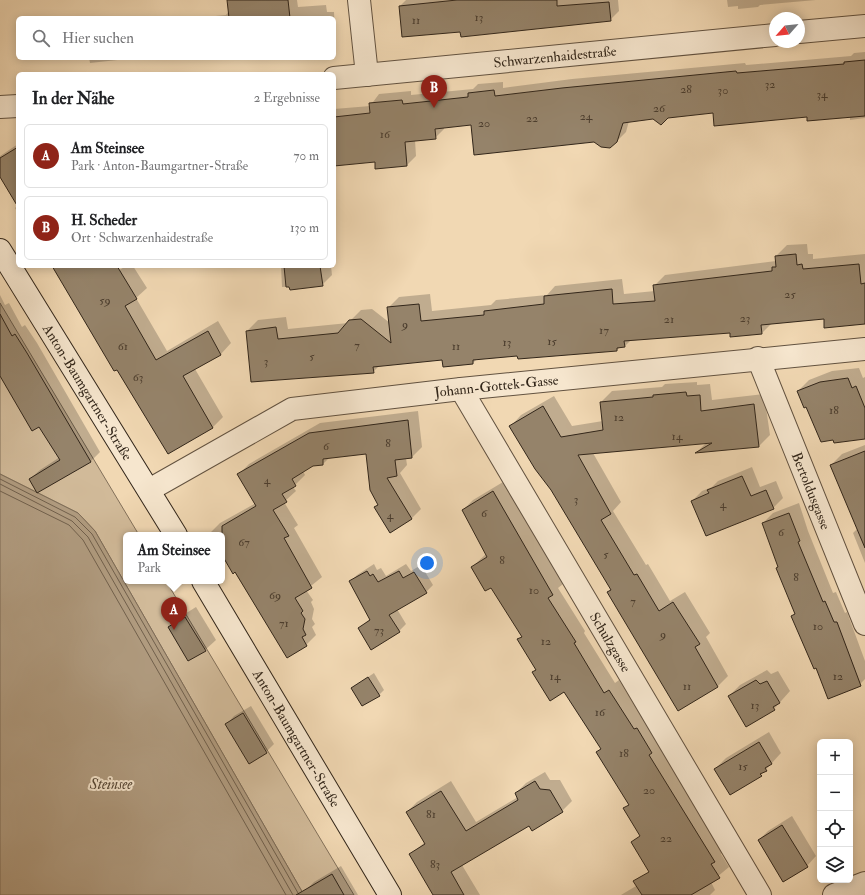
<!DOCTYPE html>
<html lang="de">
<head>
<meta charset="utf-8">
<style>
  :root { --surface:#fff; --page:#f2f2f2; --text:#202124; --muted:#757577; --line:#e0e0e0; --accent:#8f2418 }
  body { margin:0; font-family:"IM FELL Double Pica",serif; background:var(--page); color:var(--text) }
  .controls { position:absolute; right:12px; bottom:12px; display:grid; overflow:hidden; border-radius:6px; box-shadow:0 2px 10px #0003 }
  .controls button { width:36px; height:36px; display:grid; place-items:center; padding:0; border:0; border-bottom:1px solid var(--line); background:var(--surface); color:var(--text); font:20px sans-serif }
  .compass { position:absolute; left:769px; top:12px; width:36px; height:36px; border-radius:50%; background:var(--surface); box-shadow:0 2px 10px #0003; rotate:243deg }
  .you { position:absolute; left:427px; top:563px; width:14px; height:14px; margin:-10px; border:3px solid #fff; border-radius:50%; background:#1a73e8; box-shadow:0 0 0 6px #1a73e833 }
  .badge { display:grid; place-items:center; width:26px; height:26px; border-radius:50%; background:var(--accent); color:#fff; font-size:13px; font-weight:700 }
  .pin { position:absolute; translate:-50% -33px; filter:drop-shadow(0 1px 2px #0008) }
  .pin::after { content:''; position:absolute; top:21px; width:14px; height:12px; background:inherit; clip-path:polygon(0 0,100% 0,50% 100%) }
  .popup { position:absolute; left:123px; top:532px; width:102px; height:52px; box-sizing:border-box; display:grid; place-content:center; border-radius:6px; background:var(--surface); filter:drop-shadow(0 1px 3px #0005); font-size:13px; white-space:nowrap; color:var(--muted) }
  .popup b { font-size:15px; color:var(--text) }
  .popup::after { content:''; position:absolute; left:50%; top:100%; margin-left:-8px; border:8px solid transparent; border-top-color:var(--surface) }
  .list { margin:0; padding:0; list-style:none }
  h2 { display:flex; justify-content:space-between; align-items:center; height:52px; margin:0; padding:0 16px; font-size:17px }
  h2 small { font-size:13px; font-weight:400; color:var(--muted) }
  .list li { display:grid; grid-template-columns:26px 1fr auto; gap:12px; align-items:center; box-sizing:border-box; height:64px; margin:0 8px 8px; padding:0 8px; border:1px solid var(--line); border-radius:6px }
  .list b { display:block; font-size:15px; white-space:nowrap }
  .list p { margin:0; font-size:13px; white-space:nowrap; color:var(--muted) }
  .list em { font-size:13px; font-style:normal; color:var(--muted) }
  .icon { flex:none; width:22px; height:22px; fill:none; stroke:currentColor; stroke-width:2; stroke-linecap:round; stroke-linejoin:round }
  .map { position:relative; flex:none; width:865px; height:895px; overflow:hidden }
  .search { position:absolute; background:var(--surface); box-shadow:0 2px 10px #0003; left:16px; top:16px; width:320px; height:44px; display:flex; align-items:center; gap:10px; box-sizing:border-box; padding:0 14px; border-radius:6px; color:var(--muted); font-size:15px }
  .panel { position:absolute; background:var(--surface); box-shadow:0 2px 10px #0003; left:16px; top:72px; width:320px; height:196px; border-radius:6px }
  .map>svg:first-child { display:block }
</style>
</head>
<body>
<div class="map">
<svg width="865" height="895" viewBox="0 0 865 895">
  <rect width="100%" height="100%" fill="#f1d8b3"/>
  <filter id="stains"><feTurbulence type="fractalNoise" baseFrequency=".005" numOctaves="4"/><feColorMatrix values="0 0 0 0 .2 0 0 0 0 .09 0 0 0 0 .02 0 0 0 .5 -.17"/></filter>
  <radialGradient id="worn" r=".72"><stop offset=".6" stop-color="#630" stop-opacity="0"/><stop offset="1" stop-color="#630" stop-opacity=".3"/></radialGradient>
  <path fill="#d1ba99" stroke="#82705a" d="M0,303L139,535H126V581H166L354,895H304L95,531L78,513L0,474Z"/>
  <path fill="#b09b7f" stroke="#7e6c57" d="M0,474L78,513L95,531L304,895H0Z"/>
  <g fill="#0003">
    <path d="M228,0H297L298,7L326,5L327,12H334L335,31L334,32V18H194L226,15L229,11Z"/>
    <path d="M406,0H618L619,11L610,20L461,31L400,6Z"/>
    <path d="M727,0H816L760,5L758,7L738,9V6L728,7Z"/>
    <path d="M865,52V118L850,120V116L714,112L629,121L626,132L616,142L594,141L472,124L444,127V129L435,138L415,140L416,156L407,165L376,161L334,165V109L370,106L379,94L411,91V95L473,89L478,84L503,82V88L572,79L745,63L746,65L851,56L854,53Z"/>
    <path d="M89,58H136L90,63Z"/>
    <path d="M18,144V213L15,208L18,205L0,175V156Z"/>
    <path d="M807,244L808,254H813V259L865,254V323L824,318L772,323L762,333L731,332L631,340L625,346L620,347L617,350L518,355L477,359L473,363L443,359L380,365L373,372L247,331L258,320L286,317L288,329L348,323L361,310L372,309L390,323L388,308L399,297L430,294L432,311L491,305L496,300L547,295L555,286L622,279L624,294L655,291L654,286L665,275L776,261V256L787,245Z"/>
    <path d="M53,266H112L116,272L126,266H133L147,288L136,298L167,351L218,321L231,343L221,354L195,369L223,417L213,427L168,453Z"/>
    <path d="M281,266H331L332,275L322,285L282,287Z"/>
    <path d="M0,295L5,305L9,303L22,327L25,325L37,343L100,452L91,461L37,492L30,479L40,470L60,457L40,425L0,375Z"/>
    <path d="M859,368L863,378L865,377V438L807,405L798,391L809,380L832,371Z"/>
    <path d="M697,382V385L710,384L712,400L764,394L770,435L759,446L698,451L707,442L593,453L621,502L613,511L646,565L648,564L670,601L685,592L710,633L706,637L728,676L717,687L608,592L611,589L552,490L511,426L521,415L554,396L572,426L603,421L601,402L612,391L662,387L665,384Z"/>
    <path d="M418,411L422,447L412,457L406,458L407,465L400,473L421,509L411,519L375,507L378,504L367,453L329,458L323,464L313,465L303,471L305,475L293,487L296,491L284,502L298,525L294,528L322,577L306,590L313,600L311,602L314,609L312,619L315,624L312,627L316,635L306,645L287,656L222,552V535H212L210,533L220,523L256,503L239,474L249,464L320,423Z"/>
    <path d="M865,445V563L853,533L858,528L831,465L842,454Z"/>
    <path d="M752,467L760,487L776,481L783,498L773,508L692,501L702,491L712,487L718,481Z"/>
    <path d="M503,482L563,584L558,588L585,631L584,633L615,683L619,680L724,851L721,854L729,867L711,882L715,890L710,895H680L627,806L630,804L598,752L602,748L565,691L534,672L537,669L518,640L522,636L492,586L472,567L486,554L463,510L473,500Z"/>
    <path d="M799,503L808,531L833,593L836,592L845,613L847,612L865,661V679L858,686L817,666L792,616L796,613L763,523L773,513Z"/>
    <path d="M374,564L377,570L381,568L386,576L406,564L411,571L421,565L433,585L426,592L397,609L406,624L399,631L359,628L371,618L350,582L357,575Z"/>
    <path d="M196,607L216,640L205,650L169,627L180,617Z"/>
    <path d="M767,670L771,674L778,671L790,691L774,709L729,696L740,685Z"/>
    <path d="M374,673L384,690L379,695L352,688Z"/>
    <path d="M251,706L274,744L266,752L227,724L234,716Z"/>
    <path d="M769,732L781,753L761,775L715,769L726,758Z"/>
    <path d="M545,772L550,780H560L572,801L562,811L529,824L462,865L480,895H434L411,854L425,842L407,812L417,802L451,781L476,822L518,797L516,793L526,783Z"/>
    <path d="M792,816L816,856L807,866L759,840L768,831Z"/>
    <path d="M341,866L358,895H309L306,890L314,882Z"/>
    <path d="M646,880L654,895H621Z"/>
  </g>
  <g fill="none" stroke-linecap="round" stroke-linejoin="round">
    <g stroke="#71604c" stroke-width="1">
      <path d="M0,479L75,517L92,534L298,893"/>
      <path d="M0,484L72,521L88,537L293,895"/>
      <path d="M0,491L69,525L83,540L286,895"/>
    </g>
  </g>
  <g fill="#95836a" stroke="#32261a">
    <path d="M227,0H288L290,18H229Z"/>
    <path d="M457,0H557V6L609,2L611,21L461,37L460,32L402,37L399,6Z"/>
    <path d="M865,60V116L807,121V117L714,126L713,113L668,118L661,125L653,119L623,123L617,142L610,148L601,147L594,142L474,155L471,125L435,129L436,139L405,142L407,166L375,169V162L334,166V117L370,113L369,103L402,100L403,104L468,97V93L494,90L495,96L562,88L736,71L737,73L844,64V62Z"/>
    <path d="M18,147V207L0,177V158Z"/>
    <path d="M796,254L797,265L802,264L803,269L859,264L861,284L865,283V324L824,328V319L761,325L762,334L730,337V333L624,341L625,347L617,348V351L518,359L517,356L473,360V364L443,367L442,360L373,367L374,373L251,382L246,331L276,327L278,339L338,333L349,320L361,319L391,343L387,307L419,304L421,321L484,315V311L544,304V296L612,289L613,304L655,301L653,285L772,271V267H776L775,256Z"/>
    <path d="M52,266H117L137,299L125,306L156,360L208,331L221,355L183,376L213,428L168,454L117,370L114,371Z"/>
    <path d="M284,266H320L323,286L290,290L289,287H286Z"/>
    <path d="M0,314L12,336L15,334L27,353L91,462L37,493L29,479L60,460L39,427L32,431L0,376Z"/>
    <path d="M848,378L852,388L856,386L865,408V439L834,443L833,440L821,442L806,407L804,408L797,391L820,382Z"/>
    <path d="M686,392L687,396L700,395L701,411L754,404L759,447L695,453L712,443L578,455L611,514L601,520L634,575L637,574L659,611L673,602L700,644L695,647L718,687L678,711L607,592L611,590L551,490L535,469L509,426L543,406L561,437L603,430L600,402L653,397V395Z"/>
    <path d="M408,420L412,458L395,460L397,476L387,478L412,519L390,533L374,507L378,505L370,490L366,454L323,459V465L313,466L292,479L296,486L282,494L287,502L273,510L289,536L284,538L312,588L295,598L303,611L301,613L305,619L303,629L306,635L302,637L307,646L287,658L235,572L233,574L222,555V526L256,506L237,474L309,433Z"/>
    <path d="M865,451V548L830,465Z"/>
    <path d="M742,476L751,496L766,490L774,509L706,536L691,501L709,493L707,490Z"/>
    <path d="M493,491L553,595L548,598L576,642L574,643L604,693L609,690L634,729L637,728L652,753L649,755L715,862L711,864L720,878L691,895H642L633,881L649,872L631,842L640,836L623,808L629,805L596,752L601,749L564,692L550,701L532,672L536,670L517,639L522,637L491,588L485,591L471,567L487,557L462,510Z"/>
    <path d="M789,513L800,541L798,542L823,602L825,601L834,622H837L861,686L828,699L816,668L814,669L791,616L795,614L776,568L778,567L762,523Z"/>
    <path d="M367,571L370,576L373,574L378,582L399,571L403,578L414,572L427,593L389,615L400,632L371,650L358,628L370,620L349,581Z"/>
    <path d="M185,617L206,651L188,661L168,627Z"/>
    <path d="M368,677L380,696L362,706L351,688Z"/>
    <path d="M756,680L760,684L767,681L780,703L773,707L775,710L746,727L728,696Z"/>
    <path d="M243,713L267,753L249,764L225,724Z"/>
    <path d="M759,742L772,764L765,768L767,771L760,774L762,776L730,795L714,769Z"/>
    <path d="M535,781L540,789L550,790L563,812L532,831L529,826L451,872L464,895H433L409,854L425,844L406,812L441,791L466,831L518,800L515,793Z"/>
    <path d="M782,825L808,867L783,882L758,840Z"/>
    <path d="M332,874L344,895H296Z"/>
  </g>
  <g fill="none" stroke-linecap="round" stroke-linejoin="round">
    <defs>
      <g id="street">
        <path d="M359,0L367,75"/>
        <path d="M799,32L865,26"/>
        <path id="s1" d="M334,78L775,35"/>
        <path d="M0,107L18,106"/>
        <path id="s2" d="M758,358L865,624"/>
        <path id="s3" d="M461,389L760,895"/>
        <path id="s4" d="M149,490L292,409L461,389L865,349"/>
        <path d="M834,895L865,883"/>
      </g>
      <g id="secondary">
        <path id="s5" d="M0,250L176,535"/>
        <path id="s6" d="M203,581L390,895"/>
      </g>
    </defs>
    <use href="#street" stroke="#625240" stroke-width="24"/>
    <use href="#secondary" stroke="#32261a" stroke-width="24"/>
    <use href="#street" stroke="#f6e6ce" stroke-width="22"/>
    <use href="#secondary" stroke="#f6e6ce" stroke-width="22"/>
  </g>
  <g text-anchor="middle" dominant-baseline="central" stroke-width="4" stroke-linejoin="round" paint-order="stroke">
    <g font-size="12" fill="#4b3d2e">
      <text x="479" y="17">13</text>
      <text x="416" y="20">11</text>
      <text x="770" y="84">32</text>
      <text x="686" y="89">28</text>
      <text x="723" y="90">30</text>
      <text x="822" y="94">34</text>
      <text x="659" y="108">26</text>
      <text x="586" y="116">24</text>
      <text x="532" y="118">22</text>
      <text x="484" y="123">20</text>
      <text x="385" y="134">16</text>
      <text x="790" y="294">25</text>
      <text x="105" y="300">59</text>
      <text x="745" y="318">23</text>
      <text x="669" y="319">21</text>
      <text x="405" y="324">9</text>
      <text x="604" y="330">17</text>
      <text x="552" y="341">15</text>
      <text x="507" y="342">13</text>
      <text x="357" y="345">7</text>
      <text x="123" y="346">61</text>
      <text x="456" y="346">11</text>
      <text x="312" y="356">5</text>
      <text x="266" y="361">3</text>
      <text x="138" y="377">63</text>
      <text x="834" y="410">18</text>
      <text x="619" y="417">12</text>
      <text x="677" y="436">14</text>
      <text x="388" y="443">8</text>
      <text x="326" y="446">6</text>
      <text x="267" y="480">4</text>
      <text x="576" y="499">3</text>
      <text x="723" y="504">4</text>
      <text x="484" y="513">6</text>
      <text x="390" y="515">4</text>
      <text x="781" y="532">6</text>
      <text x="244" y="542">67</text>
      <text x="606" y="554">5</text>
      <text x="502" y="560">8</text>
      <text x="796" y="577">8</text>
      <text x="534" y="590">10</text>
      <text x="275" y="595">69</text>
      <text x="633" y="601">7</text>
      <text x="284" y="623">71</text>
      <text x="818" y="626">10</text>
      <text x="379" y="630">73</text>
      <text x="663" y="634">9</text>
      <text x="546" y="641">12</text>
      <text x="555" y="676">14</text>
      <text x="838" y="676">12</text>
      <text x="687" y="686">11</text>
      <text x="755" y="705">13</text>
      <text x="600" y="712">16</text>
      <text x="624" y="753">18</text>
      <text x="743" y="766">15</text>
      <text x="649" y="790">20</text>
      <text x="431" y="814">81</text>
      <text x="666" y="838">22</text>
      <text x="435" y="864">83</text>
    </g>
    <g font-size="14" fill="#32261a" stroke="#f6e6ce">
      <text stroke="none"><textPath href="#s1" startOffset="222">Schwarzenhaidestraße</textPath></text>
      <text stroke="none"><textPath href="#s4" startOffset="370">Johann-Gottek-Gasse</textPath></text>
      <text stroke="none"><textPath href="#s5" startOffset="167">Anton-Baumgartner-Straße</textPath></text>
      <text stroke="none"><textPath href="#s2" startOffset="143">Bertoldusgasse</textPath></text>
      <text stroke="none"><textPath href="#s3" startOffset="294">Schulzgasse</textPath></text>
      <text stroke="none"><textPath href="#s6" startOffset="183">Anton-Baumgartner-Straße</textPath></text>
    </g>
    <g font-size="15" font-style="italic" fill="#584938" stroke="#f6e6ce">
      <text x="111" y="784">Steinsee</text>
    </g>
  </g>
  <rect width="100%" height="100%" filter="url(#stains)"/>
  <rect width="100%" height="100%" fill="url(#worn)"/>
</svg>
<div class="controls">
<button>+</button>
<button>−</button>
<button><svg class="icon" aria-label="locate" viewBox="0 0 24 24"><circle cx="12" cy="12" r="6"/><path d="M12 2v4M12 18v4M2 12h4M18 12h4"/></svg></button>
<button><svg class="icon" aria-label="layers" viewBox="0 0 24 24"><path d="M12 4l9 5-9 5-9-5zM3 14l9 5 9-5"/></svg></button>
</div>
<svg class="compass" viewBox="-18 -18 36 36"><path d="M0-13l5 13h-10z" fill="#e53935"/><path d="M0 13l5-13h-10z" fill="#757577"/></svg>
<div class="you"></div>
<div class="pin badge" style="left:174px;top:630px">A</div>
<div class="popup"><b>Am Steinsee</b>Park</div>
<div class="pin badge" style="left:434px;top:108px">B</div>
<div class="search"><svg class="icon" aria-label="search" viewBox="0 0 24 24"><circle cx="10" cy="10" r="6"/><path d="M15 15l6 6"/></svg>Hier suchen</div>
<section class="panel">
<h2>In der Nähe<small>2 Ergebnisse</small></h2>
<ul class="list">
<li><span class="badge">A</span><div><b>Am Steinsee</b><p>Park · Anton-Baumgartner-Straße</p></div><em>70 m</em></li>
<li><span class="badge">B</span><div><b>H. Scheder</b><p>Ort · Schwarzenhaidestraße</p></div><em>130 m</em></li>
</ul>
</section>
</div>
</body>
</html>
